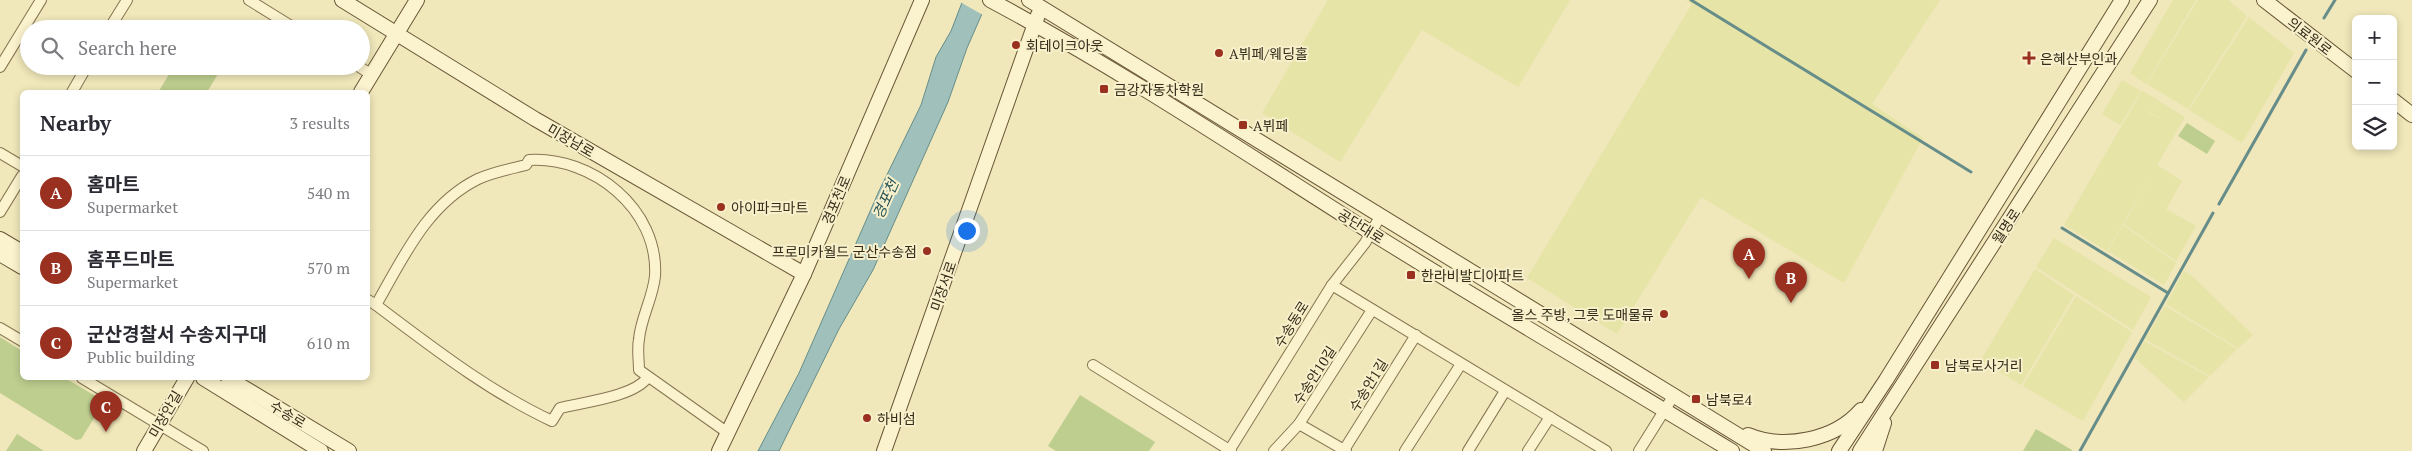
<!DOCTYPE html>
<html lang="en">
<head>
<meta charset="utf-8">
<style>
  :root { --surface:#fff; --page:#f7f7f7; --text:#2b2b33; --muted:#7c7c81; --line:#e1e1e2; --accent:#993020 }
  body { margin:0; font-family:"PT Serif","Noto Sans KR",serif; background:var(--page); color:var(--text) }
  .controls { position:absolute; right:15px; top:15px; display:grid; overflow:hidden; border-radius:8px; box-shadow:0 2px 8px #0003 }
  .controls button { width:45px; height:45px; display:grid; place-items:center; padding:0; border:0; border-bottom:1px solid var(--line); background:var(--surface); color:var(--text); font:25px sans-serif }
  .you { position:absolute; left:966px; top:230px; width:18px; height:18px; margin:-12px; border:4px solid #fff; border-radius:50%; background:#1a73e8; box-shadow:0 0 0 8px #1a73e833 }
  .badge { display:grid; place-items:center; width:32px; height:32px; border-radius:50%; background:var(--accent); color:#fff; font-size:16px; font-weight:700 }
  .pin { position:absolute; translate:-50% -41px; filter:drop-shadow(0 1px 2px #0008) }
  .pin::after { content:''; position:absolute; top:26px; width:18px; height:15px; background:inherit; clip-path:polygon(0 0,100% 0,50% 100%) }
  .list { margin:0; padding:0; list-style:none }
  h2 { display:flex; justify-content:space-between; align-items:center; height:65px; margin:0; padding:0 20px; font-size:21px }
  h2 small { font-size:16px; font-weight:400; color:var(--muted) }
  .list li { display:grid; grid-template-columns:32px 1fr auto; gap:15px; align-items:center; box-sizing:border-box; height:75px; padding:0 20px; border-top:1px solid var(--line) }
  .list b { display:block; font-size:19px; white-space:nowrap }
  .list p { margin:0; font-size:16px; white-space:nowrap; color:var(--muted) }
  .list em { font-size:16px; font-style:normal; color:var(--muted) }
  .icon { flex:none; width:28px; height:28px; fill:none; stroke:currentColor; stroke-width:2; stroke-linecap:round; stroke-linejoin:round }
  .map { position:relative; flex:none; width:2412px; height:451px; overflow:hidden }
  .search { position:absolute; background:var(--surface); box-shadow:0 2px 8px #0003; left:20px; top:20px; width:350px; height:55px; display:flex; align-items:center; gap:12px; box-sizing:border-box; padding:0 18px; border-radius:28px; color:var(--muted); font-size:19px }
  .panel { position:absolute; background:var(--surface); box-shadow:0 2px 8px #0003; left:20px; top:90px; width:350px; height:290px; border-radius:8px }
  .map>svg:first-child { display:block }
</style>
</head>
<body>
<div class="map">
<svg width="2412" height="451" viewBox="0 0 2412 451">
  <rect width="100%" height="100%" fill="#f0e7ba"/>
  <g fill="#e6e4a7">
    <path d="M1328,0H1570L1518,87L1422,30L1340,162L1262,113Z"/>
    <path d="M1686,0H1940L1872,104L1923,138L1844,283L1701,197L1617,334L1527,278L1692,4Z"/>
    <path d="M2173,0H2196L2146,84L2130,73Z"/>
    <path d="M2198,0H2228L2247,16L2188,109L2147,84Z"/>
    <path d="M2249,17L2294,53L2242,143L2189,110Z"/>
    <path d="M2122,80L2141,91L2120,125L2102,114Z"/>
    <path d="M2142,91L2157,99L2149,113L2162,120L2150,112L2157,100L2185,117L2107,251L2064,225Z"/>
    <path d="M2157,165L2182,181L2166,209L2196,226L2176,261L2124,224Z"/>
    <path d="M2123,225L2176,263L2164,285L2108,251Z"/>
    <path d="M2054,238L2151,297L2133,330L2036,267Z"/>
    <path d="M2035,269L2074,295L2021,385L1981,360Z"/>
    <path d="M2184,271L2192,276L2253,335L2238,348L2166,304Z"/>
    <path d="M2076,296L2132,332L2083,421L2023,386Z"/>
    <path d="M2165,306L2237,349L2210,376L2145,339Z"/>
    <path d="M2144,341L2209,377L2184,402L2135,358Z"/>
  </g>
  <g fill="#bece8e">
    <path d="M174,66H217L221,69L207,92H160L159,91Z"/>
    <path d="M2187,123L2215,141L2207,154L2178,136Z"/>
    <path d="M0,337L22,351V378H65L102,400L103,404L81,439L76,440L0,393Z"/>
    <path d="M1080,395L1155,442L1149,451H1056L1048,446Z"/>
    <path d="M2036,429L2072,450V451H2023Z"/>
    <path d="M17,434L44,451H6Z"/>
  </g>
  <path fill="#9fc0bb" stroke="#668d89" d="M963,0H988L967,48L948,102L873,270L839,329L779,451H758L799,373L879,191L921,105L936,57L951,31Z"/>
  <path fill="#f0e7ba" d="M960,0H990L983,15L960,2Z"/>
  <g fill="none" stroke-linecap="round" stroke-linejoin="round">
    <g stroke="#668d89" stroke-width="3">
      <path d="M1691,0L1971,172"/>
      <path d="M2324,18L2335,0"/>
      <path d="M2219,204L2306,50"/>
      <path d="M2062,228L2168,293"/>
      <path d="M2080,451L2213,213"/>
    </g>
    <defs>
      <g id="street">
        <path d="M249,0L296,29"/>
        <path d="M109,29L127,0"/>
        <path d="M358,66L372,75"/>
        <path d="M0,67L41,0"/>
        <path d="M72,92L87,66"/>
        <path d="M0,153L22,166"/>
        <path d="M0,212L22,176"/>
        <path d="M1332,285L1606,451"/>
        <path d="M368,300L376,305C403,258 427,204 478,179C493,172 510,169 526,165L529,160C592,156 659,209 655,276C653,298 641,317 639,339C637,349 639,360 639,370L728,433"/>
        <path d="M376,305C432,347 488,391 552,421L560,408C584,402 634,397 648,377"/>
        <path d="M0,328L22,341"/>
        <path d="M1093,365L1231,451"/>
        <path d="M82,378L203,451"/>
        <path d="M1299,424L1346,451"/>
        <path d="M1344,450L1416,335"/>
        <path d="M1229,451L1332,285L1365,243L1381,215"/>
        <path d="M1274,451L1299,424L1372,310"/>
        <path d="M1405,451L1461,364"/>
        <path d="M1468,451L1505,391"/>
        <path d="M1528,451L1550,417"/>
        <path d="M1639,451L1674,395"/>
      </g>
      <g id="secondary">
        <path d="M342,0L535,119L804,274"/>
        <path d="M990,0C1121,70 1245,153 1370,232C1490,307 1612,378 1732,451"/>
        <path d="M1029,0L1764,451"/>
        <path d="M2264,0L2356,71"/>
        <path d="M361,92L417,0"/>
        <path d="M2393,100L2412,115"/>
        <path d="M0,239L22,252"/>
        <path d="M0,254L22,267"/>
        <path d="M203,378L321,451"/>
        <path d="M228,378L349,451"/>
        <path d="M1748,435C1784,450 1835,440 1861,410"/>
        <path d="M144,451L187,378"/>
        <path d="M719,451L804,274L922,0"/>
        <path d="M884,451L1038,15"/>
        <path d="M1839,451L1886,380L2122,0"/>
        <path d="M1860,451L2150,0"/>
        <path d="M1875,451L1884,423"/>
      </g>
    </defs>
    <use href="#street" stroke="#877653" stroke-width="12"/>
    <use href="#secondary" stroke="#695737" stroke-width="16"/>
    <use href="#street" stroke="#fbf3cd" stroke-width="10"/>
    <use href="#secondary" stroke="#fbf3cd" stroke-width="14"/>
  </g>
  <g fill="#993020" stroke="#f7f0ca" stroke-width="2">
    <circle cx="1016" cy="45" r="5"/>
    <circle cx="1219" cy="53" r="5"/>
    <path d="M2026.5 50.5h5v5h5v5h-5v5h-5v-5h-5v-5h5z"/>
    <rect x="1099" y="84" width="10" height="10" rx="2.5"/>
    <rect x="1238" y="120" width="10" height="10" rx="2.5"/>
    <circle cx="721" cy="207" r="5"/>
    <circle cx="927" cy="251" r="5"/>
    <rect x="1406" y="270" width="10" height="10" rx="2.5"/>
    <circle cx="1664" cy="314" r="5"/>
    <rect x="1930" y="360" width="10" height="10" rx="2.5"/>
    <rect x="1691" y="394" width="10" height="10" rx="2.5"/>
    <circle cx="867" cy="418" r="5"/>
  </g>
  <g text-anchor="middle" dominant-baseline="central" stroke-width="4" stroke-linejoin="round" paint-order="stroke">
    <g font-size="14" fill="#352b1a" stroke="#f7f0ca">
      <text transform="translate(2310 36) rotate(38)">의료원로</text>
      <text transform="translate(571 140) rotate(30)">미장남로</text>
      <text transform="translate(836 200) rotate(-67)">경포천로</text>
      <text transform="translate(1361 226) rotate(32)">공단대로</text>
      <text transform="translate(2006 226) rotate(-57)">월명로</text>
      <text transform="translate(943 286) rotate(-71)">미장서로</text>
      <text transform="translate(1291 324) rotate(-58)">수송동로</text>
      <text transform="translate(1314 375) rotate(-57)">수송안10길</text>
      <text transform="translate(1368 385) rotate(-58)">수송안1길</text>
      <text transform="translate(165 414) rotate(-60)">미장안길</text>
      <text transform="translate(288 414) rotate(31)">수송로</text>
    </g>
    <g font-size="14" fill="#352b1a" stroke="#f7f0ca" text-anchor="start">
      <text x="1026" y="45">회테이크아웃</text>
      <text x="1229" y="53">A뷔페/웨딩홀</text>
      <text x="2040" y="58">은혜산부인과</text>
      <text x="1114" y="89">금강자동차학원</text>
      <text x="1253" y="125">A뷔페</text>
      <text x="731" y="207">아이파크마트</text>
      <text x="917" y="251" text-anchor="end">프로미카월드 군산수송점</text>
      <text x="1421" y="275">한라비발디아파트</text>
      <text x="1654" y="314" text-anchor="end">올스 주방, 그릇 도매물류</text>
      <text x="1945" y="365">남북로사거리</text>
      <text x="1706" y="399">남북로4</text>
      <text x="877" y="418">하비섬</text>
    </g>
    <g font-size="15" font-style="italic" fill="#285356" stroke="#f7f0ca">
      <text transform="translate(885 199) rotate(-66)">경포천</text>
    </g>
  </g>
</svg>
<div class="controls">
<button>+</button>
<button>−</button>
<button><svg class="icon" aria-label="layers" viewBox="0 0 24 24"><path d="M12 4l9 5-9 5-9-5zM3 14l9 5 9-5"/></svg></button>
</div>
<div class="you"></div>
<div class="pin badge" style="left:1749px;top:279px">A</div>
<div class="pin badge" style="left:1791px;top:303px">B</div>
<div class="pin badge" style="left:106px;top:432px">C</div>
<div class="search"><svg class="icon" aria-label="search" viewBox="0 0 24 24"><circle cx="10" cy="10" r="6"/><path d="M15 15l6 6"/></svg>Search here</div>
<section class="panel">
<h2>Nearby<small>3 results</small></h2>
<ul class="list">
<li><span class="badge">A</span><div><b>홈마트</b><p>Supermarket</p></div><em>540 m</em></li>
<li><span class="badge">B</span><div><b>홈푸드마트</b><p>Supermarket</p></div><em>570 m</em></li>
<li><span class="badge">C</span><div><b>군산경찰서 수송지구대</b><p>Public building</p></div><em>610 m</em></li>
</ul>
</section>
</div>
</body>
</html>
